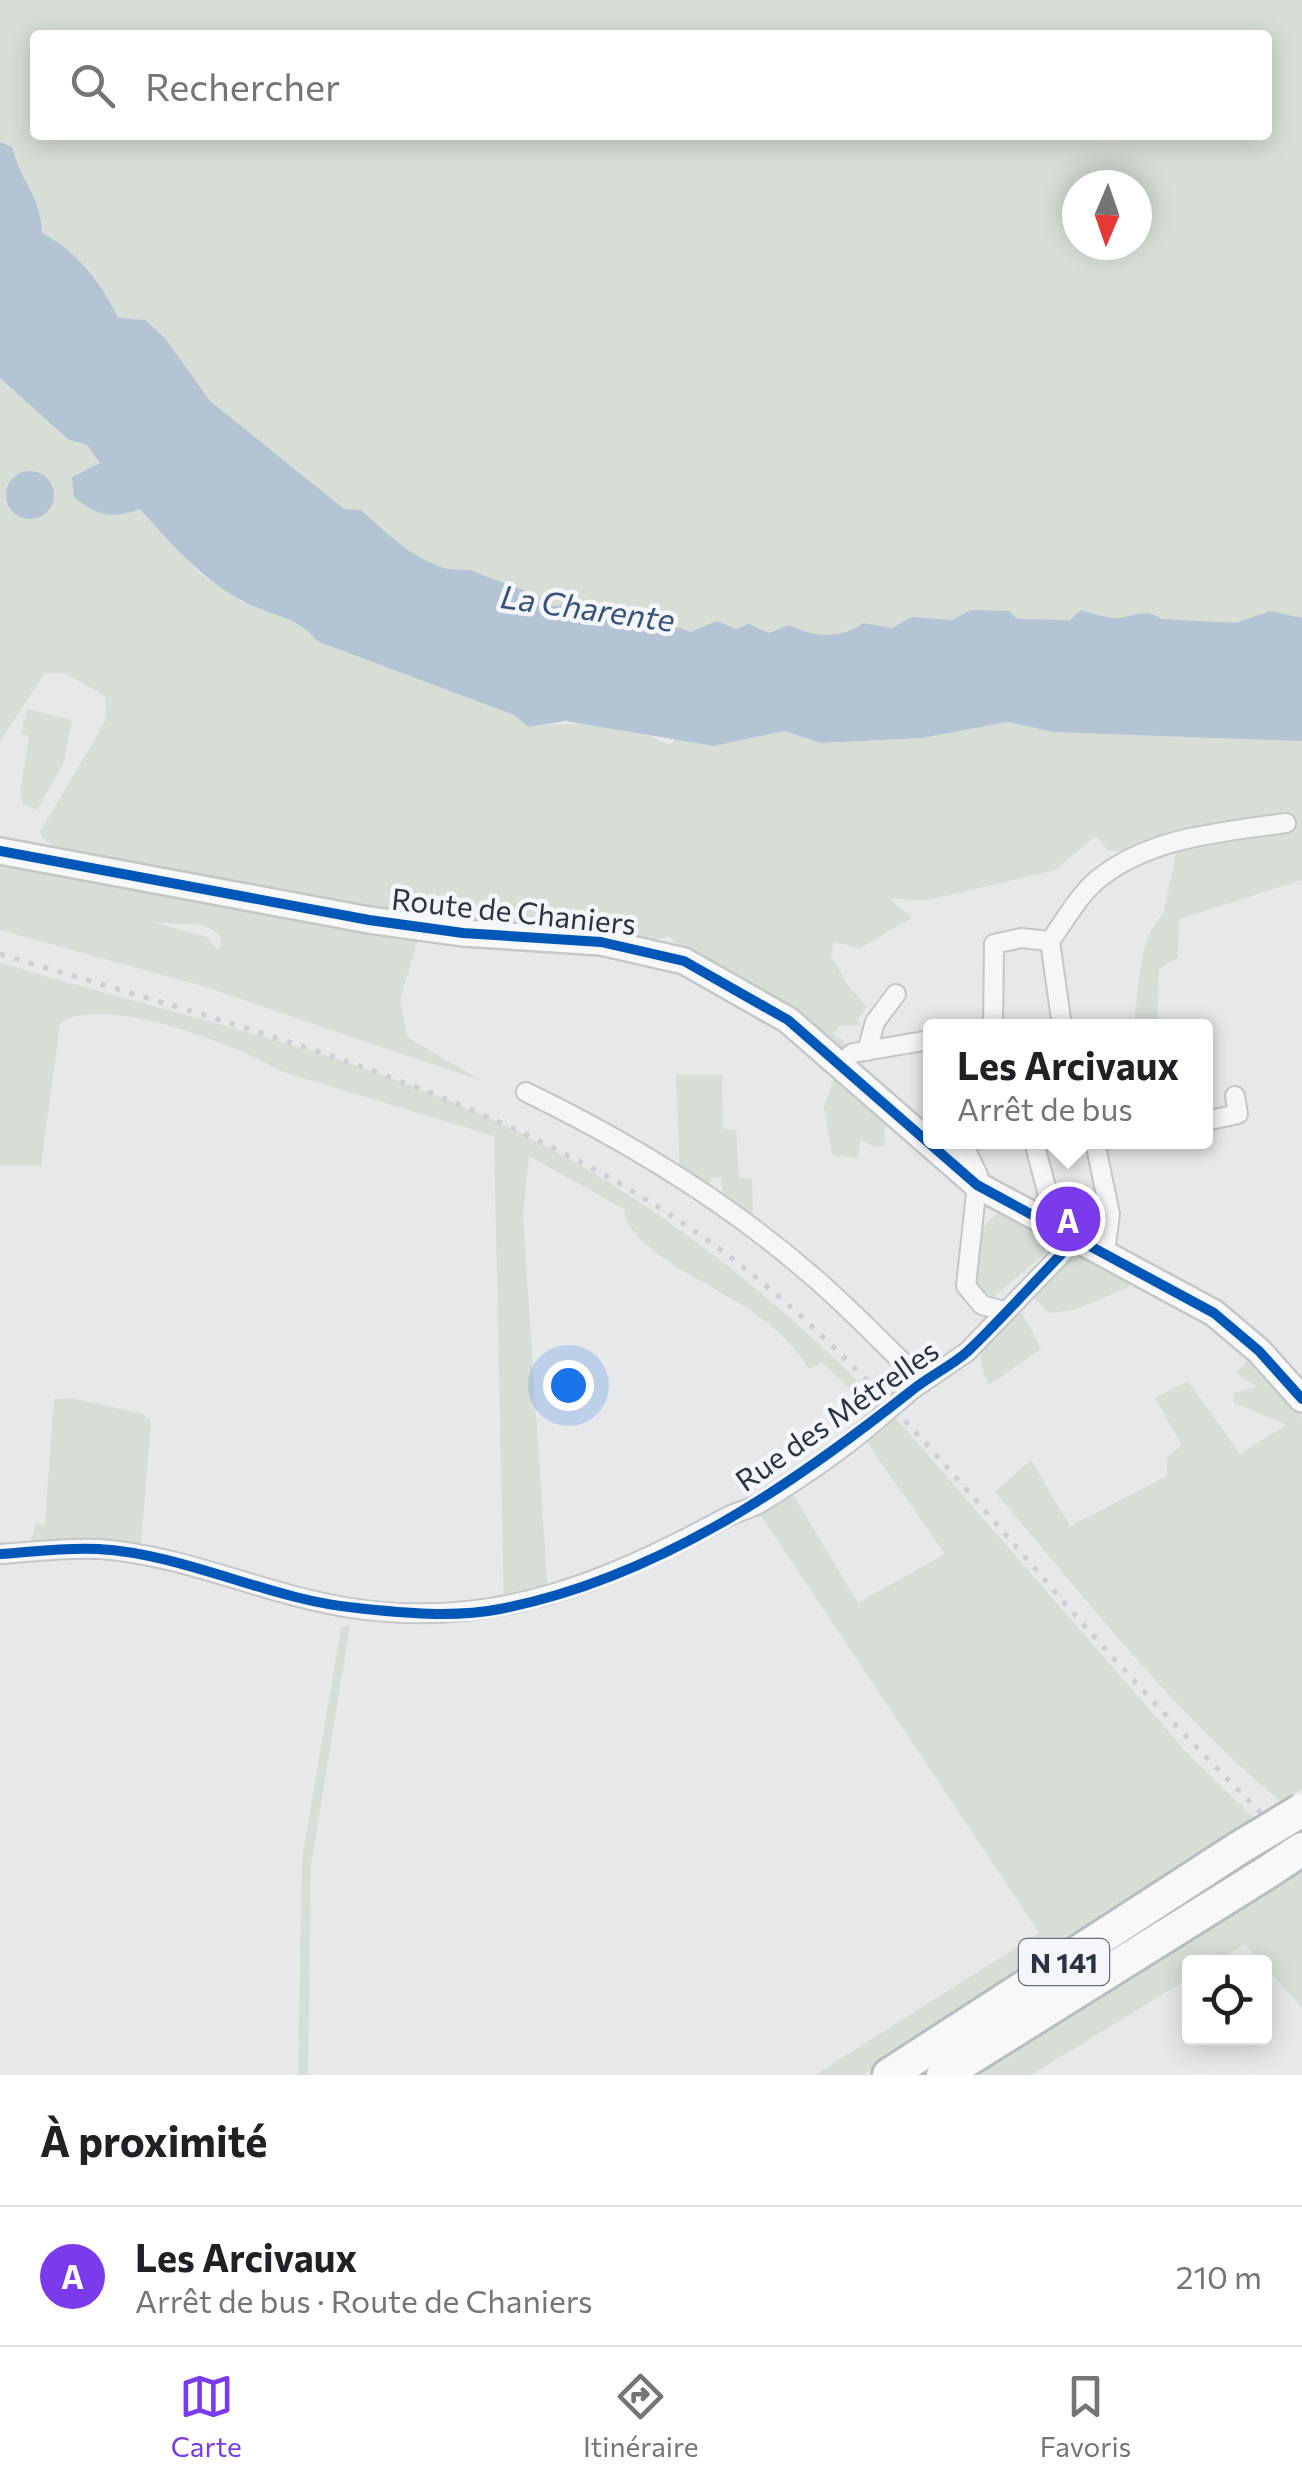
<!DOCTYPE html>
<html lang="fr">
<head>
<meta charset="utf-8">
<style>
  :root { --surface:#fff; --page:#f6f6f6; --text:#202124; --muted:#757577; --line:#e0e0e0; --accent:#7c3aed }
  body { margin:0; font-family:Commissioner,sans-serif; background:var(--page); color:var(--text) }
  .controls { position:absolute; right:30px; bottom:30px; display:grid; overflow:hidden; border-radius:10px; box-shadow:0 5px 25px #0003 }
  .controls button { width:90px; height:90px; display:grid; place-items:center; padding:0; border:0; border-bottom:2px solid var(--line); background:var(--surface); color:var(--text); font:50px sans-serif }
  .compass { position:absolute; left:1062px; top:170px; width:90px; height:90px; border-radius:50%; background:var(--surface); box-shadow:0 5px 25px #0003; rotate:182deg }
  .you { position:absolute; left:568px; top:1385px; width:35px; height:35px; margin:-25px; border:8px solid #fff; border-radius:50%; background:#1a73e8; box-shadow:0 0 0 15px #1a73e833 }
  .badge { display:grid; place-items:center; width:65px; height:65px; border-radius:50%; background:var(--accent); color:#fff; font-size:32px; font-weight:700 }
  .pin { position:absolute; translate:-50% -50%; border:5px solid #fff; box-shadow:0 2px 10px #0006 }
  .popup { position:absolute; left:923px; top:1019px; width:290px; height:130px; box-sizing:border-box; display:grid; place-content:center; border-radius:10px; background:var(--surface); filter:drop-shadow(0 2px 8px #0005); font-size:32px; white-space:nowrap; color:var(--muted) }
  .popup b { font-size:38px; color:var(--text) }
  .popup::after { content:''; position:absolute; left:50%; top:100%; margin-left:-20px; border:20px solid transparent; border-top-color:var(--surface) }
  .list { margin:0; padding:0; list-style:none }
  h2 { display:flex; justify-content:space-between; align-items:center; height:130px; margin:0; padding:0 40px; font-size:42px }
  h2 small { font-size:32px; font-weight:400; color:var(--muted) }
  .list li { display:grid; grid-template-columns:65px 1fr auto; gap:30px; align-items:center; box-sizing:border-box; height:140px; padding:0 40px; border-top:2px solid var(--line) }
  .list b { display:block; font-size:38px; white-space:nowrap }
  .list p { margin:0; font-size:32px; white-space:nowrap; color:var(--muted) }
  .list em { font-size:32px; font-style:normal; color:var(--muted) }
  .icon { flex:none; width:55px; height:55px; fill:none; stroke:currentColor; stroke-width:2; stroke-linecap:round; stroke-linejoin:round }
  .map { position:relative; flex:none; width:1302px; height:2075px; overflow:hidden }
  .search { position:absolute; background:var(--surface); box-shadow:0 5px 25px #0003; left:30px; right:30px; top:30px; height:110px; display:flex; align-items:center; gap:25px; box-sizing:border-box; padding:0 35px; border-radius:10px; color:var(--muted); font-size:38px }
  .sheet { height:270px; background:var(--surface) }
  nav { display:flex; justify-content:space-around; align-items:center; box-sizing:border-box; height:140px; border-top:2px solid var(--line); background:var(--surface); font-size:28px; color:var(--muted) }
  nav a { display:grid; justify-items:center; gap:5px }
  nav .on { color:var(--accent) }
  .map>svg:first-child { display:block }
</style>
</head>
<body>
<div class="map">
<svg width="1302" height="2075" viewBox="0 0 1302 2075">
  <rect width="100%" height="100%" fill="#e6e8ea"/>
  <g fill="#d6ded6" fill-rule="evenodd">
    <path d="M0,0H1302V640L601,633L306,519L0,204ZM35,35H1267V135H35ZM1077,185H1137V245H1077Z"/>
    <path d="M0,294L181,553L199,573L244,603L259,605L310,632L514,715L529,727C573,720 630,723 669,745L675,739L714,746L784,731L821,743L922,738L1008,722L1053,732L1298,738L1302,741V880L1179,919L1178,958L1159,969L1157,1026L1134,1023C1139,990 1138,938 1163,914L1177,851H1108L1096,836L1055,870L928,900L890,899L912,918L860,948L833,942L831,956L849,987L867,1007L857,1021L861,1025L839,1026L833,1034L844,1041L845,1047L840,1048L751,984L681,948L669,936L656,940L466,923L73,855L43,839L40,832L106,720L105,696L65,673H45L0,741Z"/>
    <path d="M27,709L72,720L64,762L37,810L23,804L20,793L29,736L21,734Z"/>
    <path d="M0,859L419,936L400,999L407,1037L482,1081L199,985L0,930ZM152,922L203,925L218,933L222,945L217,949L207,937Z"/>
    <path d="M0,963C157,1010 320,1044 471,1110C626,1178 759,1281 877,1400L879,1418L822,1362L809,1369C796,1346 770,1323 748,1309C717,1287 627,1250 624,1209L529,1156L523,1216L548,1596L504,1608L494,1136L280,1071C237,1045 104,993 60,1023L41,1166H0Z"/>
    <path d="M836,1073L884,1117L885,1145L876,1147L861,1140L857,1158L832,1155L824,1107Z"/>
    <path d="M676,1075H722L723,1129L736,1130L739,1178H752L753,1225L724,1202L721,1178L712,1177L707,1189L680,1173Z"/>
    <path d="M1006,1213L1046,1234L1047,1252L994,1297L974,1288L978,1232L996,1214Z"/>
    <path d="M1079,1251L1129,1279V1287L1074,1310L1049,1313L1030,1295L1068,1256Z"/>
    <path d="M1014,1312L1022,1313L1041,1349L989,1385C970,1346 987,1340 1014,1312Z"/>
    <path d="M1247,1361L1302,1417V1789L1280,1801C1172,1711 1086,1599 995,1492L1031,1460L1070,1526L1167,1476V1458L1182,1445L1155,1398L1188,1381L1240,1454L1286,1425L1233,1402V1393L1257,1387L1236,1373Z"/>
    <path d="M71,1398L143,1414L151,1421L140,1556L43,1546L31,1540L36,1524H45L54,1399Z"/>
    <path d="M893,1415L1190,1756L1255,1819L863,2075H815L1039,1933L759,1513L791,1491L858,1603L945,1554L866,1441Z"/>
    <path d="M350,1624L311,1866L308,2075H298L302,1860L341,1628Z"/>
    <path d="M1302,1872V2008L1245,1944L1215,1962H1190L1189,1978L1031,2075H971Z"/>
  </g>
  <g fill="#b4c4d5">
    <path d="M0,142L12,147C22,185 40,193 42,233C76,250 102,284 118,318L145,320L165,338L210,401L344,509L361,510C387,533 410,557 444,568C453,571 466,568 475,572C500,583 531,589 553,606L577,605L587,614L650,619L691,632L717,621L736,629L749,624L769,633L789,625C812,637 842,640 863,623L892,628L912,617L952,620L971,610L1009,611L1017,619L1070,620L1081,610C1091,613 1103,617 1113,618C1130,619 1145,606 1161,619L1236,623L1270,611L1302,618V741L1053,732L1008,722L922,738L821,743L784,731L714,746L565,721L529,727L514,715L317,641C299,617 265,614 241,600C200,578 171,543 140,509C111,519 99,517 74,497L72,477L100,463L87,445L68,439L0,378Z"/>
    <circle cx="30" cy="495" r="24"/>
  </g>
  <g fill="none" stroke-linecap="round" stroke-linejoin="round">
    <defs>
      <g id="street">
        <path d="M993,1026L994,944L1021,938L1050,941"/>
        <path d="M1062,1026L1050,941C1064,922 1079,895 1097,880C1149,837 1222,832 1286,823"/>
        <path d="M867,1051L875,1022L896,994"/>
        <path d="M842,1063L853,1053L930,1040"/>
        <path d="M526,1092C627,1141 726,1201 811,1275C850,1308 886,1347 923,1382"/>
        <path d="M1206,1121L1238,1114L1235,1096"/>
        <path d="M962,1142L978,1175L966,1286L982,1305L1004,1311"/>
        <path d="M1034,1142L1047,1191L1049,1225"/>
        <path d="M1095,1142L1110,1214L1105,1252"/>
        <path d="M913,1389L967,1352L1078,1237"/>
        <path d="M0,1554C32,1552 67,1547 99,1549C185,1555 266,1595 351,1608C494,1630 604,1583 727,1517C738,1511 751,1509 762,1502C802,1477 844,1449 879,1418"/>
      </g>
      <path id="secondary" d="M0,851L369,920L463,933L601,942L684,961L788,1020L977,1185L1214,1313L1259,1351L1302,1399"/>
      <g id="highway">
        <path d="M889,2075L1239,1848"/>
        <path d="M943,2075L1272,1869"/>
      </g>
    </defs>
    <use href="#street" stroke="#c4c6c8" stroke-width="22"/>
    <use href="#secondary" stroke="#c4c6c8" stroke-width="30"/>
    <use href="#highway" stroke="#b8bbbf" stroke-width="38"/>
    <use href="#street" stroke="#f5f6f7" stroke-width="18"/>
    <use href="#secondary" stroke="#f8f8f8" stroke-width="25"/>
    <use href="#highway" stroke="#f8f8f8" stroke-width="32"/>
    <path stroke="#cecfd2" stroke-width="5" stroke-dasharray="5 10" stroke-linecap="butt" d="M0,954C256,1032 516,1094 733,1259C854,1353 950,1471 1050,1586C1130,1679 1214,1768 1302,1853"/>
    <defs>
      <path id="street-bridge" d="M879,1418L913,1389"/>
      <g id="highway-bridge">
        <path d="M1239,1848L1302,1810"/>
        <path d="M1272,1869L1302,1849"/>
      </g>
    </defs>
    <use href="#street-bridge" stroke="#c4c6c8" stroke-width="22" stroke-linecap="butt"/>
    <use href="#highway-bridge" stroke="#b8bbbf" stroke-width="38" stroke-linecap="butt"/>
    <use href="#street-bridge" stroke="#f5f6f7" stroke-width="18"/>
    <use href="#highway-bridge" stroke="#f8f8f8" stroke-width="32"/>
    <defs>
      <g id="cycleway">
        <path d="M0,851L369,920L463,933L601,942L684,961L788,1020L977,1185L1214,1313L1259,1351L1302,1399"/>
        <path d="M0,1554C32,1552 66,1547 98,1549C187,1554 269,1600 357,1608C403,1613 454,1618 500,1609C655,1579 790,1487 911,1391C929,1376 950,1367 967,1352C1005,1316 1040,1275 1078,1237"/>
      </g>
    </defs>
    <use href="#cycleway" stroke="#f4f6f9" stroke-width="16"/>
    <use href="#cycleway" stroke="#0057b8" stroke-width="10"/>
  </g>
  <g text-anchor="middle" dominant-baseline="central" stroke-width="9" stroke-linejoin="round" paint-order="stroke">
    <rect fill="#f4f6f9" stroke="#676e7b" stroke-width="2.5" x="1019" y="1939" width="90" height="46" rx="8"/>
    <g font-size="28" font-weight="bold" fill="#2b3445">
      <text x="1064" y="1962">N 141</text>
    </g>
    <g font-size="30" fill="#2b3445" stroke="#f4f6f9">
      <text transform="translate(514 910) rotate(6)">Route de Chaniers</text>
      <text transform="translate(836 1414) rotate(-35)">Rue des Métrelles</text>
    </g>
    <g font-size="32" font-style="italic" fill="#34527a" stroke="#f4f6f9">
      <text transform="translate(588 607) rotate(8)">La Charente</text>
    </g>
  </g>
</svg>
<div class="controls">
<button><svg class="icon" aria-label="locate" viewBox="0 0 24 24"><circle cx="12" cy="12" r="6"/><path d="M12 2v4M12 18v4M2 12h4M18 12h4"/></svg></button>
</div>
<svg class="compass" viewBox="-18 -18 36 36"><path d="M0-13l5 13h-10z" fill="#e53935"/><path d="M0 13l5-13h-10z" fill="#757577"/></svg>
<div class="you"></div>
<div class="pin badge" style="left:1068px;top:1219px">A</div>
<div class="popup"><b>Les Arcivaux</b>Arrêt de bus</div>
<div class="search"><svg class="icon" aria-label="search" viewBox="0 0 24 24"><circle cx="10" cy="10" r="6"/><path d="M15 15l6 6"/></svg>Rechercher</div>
</div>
<section class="sheet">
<h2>À proximité<small></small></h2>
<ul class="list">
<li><span class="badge">A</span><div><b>Les Arcivaux</b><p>Arrêt de bus · Route de Chaniers</p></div><em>210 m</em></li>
</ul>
</section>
<nav>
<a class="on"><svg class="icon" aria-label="map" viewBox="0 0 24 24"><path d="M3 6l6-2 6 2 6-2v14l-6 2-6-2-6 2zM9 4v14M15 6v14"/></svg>Carte</a>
<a><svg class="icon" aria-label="directions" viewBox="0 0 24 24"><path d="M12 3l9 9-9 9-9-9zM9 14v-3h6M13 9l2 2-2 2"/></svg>Itinéraire</a>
<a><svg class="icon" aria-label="saved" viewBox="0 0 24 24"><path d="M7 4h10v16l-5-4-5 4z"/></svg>Favoris</a>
</nav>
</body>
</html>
